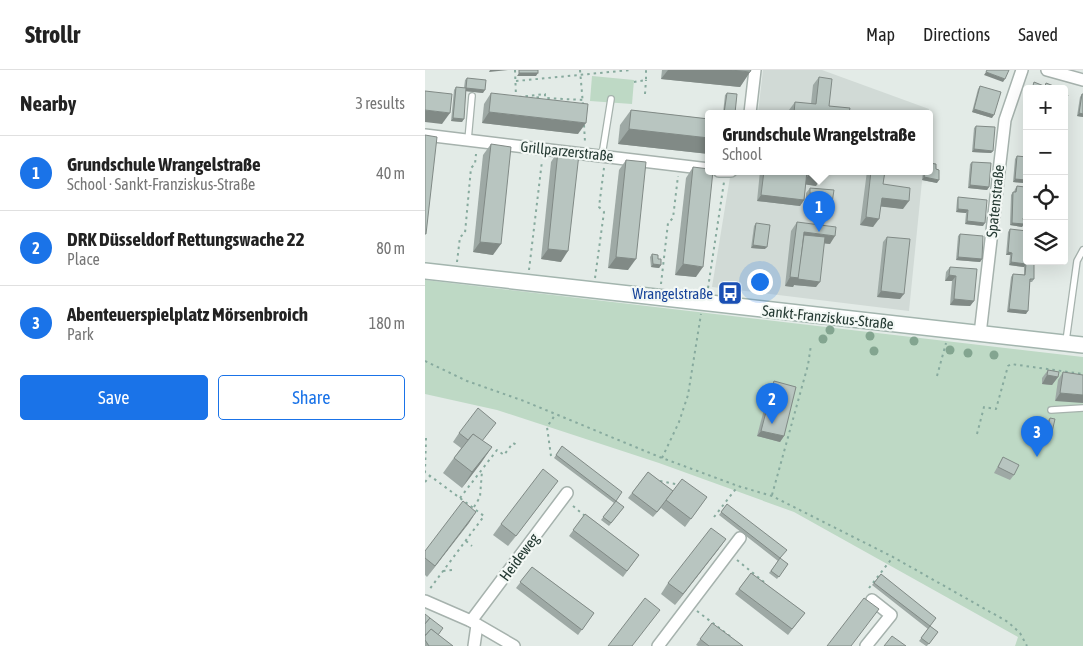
<!DOCTYPE html>
<html lang="en">
<head>
<meta charset="utf-8">
<style>
  :root { --surface:#fff; --page:#f6f6f6; --text:#222; --muted:#767676; --line:#e0e0e0; --accent:#1a73e8 }
  body { margin:0; font-family:"Asap Condensed",sans-serif; background:var(--page); color:var(--text) }
  .controls { position:absolute; right:15px; top:15px; display:grid; overflow:hidden; border-radius:5px; box-shadow:0 5px 20px #0002 }
  .controls button { width:45px; height:45px; display:grid; place-items:center; padding:0; border:0; border-bottom:1px solid var(--line); background:var(--surface); color:var(--text); font:25px sans-serif }
  .you { position:absolute; left:334px; top:211px; width:18px; height:18px; margin:-12px; border:4px solid #fff; border-radius:50%; background:#1a73e8; box-shadow:0 0 0 8px #1a73e833 }
  .badge { display:grid; place-items:center; width:32px; height:32px; border-radius:50%; background:var(--accent); color:#fff; font-size:16px; font-weight:700 }
  .pin { position:absolute; translate:-50% -41px; filter:drop-shadow(0 1px 2px #0008) }
  .pin::after { content:''; position:absolute; top:26px; width:18px; height:15px; background:inherit; clip-path:polygon(0 0,100% 0,50% 100%) }
  .popup { position:absolute; left:280px; top:40px; width:228px; height:65px; box-sizing:border-box; display:grid; place-content:center; border-radius:5px; background:var(--surface); filter:drop-shadow(0 1px 4px #0005); font-size:16px; white-space:nowrap; color:var(--muted) }
  .popup b { font-size:19px; color:var(--text) }
  .popup::after { content:''; position:absolute; left:50%; top:100%; margin-left:-10px; border:10px solid transparent; border-top-color:var(--surface) }
  .list { margin:0; padding:0; list-style:none }
  h2 { display:flex; justify-content:space-between; align-items:center; height:65px; margin:0; padding:0 20px; font-size:21px }
  h2 small { font-size:16px; font-weight:400; color:var(--muted) }
  .list li { display:grid; grid-template-columns:32px 1fr auto; gap:15px; align-items:center; box-sizing:border-box; height:75px; padding:0 20px; border-top:1px solid var(--line) }
  .list b { display:block; font-size:19px; white-space:nowrap }
  .list p { margin:0; font-size:16px; white-space:nowrap; color:var(--muted) }
  .list em { font-size:16px; font-style:normal; color:var(--muted) }
  .actions { display:flex; gap:10px; padding:15px 20px }
  .actions a { flex:1; padding:11px 0; border:1px solid var(--accent); border-radius:5px; text-align:center; font-size:18px; color:var(--accent) }
  .actions .main { background:var(--accent); color:#fff }
  .icon { flex:none; width:28px; height:28px; fill:none; stroke:currentColor; stroke-width:2; stroke-linecap:round; stroke-linejoin:round }
  .map { position:relative; flex:none; width:658px; height:576px; overflow:hidden }
  header { display:flex; align-items:center; gap:30px; box-sizing:border-box; height:70px; padding:0 25px; background:var(--surface); border-bottom:1px solid var(--line) }
  header strong { font-size:24px }
  nav { display:flex; gap:28px; margin-inline-start:auto; font-size:18px }
  main { display:flex }
  aside { flex:1; background:var(--surface) }
  .map>svg:first-child { display:block }
</style>
</head>
<body>
<header>
<strong>Strollr</strong>
<nav><a>Map</a><a>Directions</a><a>Saved</a></nav>
</header>
<main>
<aside>
<h2>Nearby<small>3 results</small></h2>
<ul class="list">
<li><span class="badge">1</span><div><b>Grundschule Wrangelstraße</b><p>School · Sankt-Franziskus-Straße</p></div><em>40 m</em></li>
<li><span class="badge">2</span><div><b>DRK Düsseldorf Rettungswache 22</b><p>Place</p></div><em>80 m</em></li>
<li><span class="badge">3</span><div><b>Abenteuerspielplatz Mörsenbroich</b><p>Park</p></div><em>180 m</em></li>
</ul>
<div class="actions"><a class="main">Save</a><a>Share</a></div>
</aside>
<div class="map">
<svg width="658" height="576" viewBox="0 0 658 576">
  <rect width="100%" height="100%" fill="#e3ebe7"/>
  <g fill="#d1dad6">
    <path d="M338,0H397L504,39V43H333Z"/>
    <path d="M318,101H498L484,241L287,217L305,107Z"/>
  </g>
  <g fill="#bed9c5">
    <path d="M167,6L209,10L207,34L165,31Z"/>
    <path d="M0,210L658,287V576H590L593,567L369,442L234,393L72,340L0,324Z"/>
  </g>
  <g fill="none" stroke-linecap="round" stroke-linejoin="round">
    <defs>
      <g id="service">
        <path d="M43,70L47,26"/>
        <path d="M177,85L186,29"/>
        <path d="M641,271L652,191L658,180"/>
        <path d="M626,340L658,338"/>
      </g>
      <g id="minor">
        <path d="M622,0L658,10"/>
        <path d="M325,43L330,0"/>
        <path d="M0,65L284,99"/>
        <path d="M294,101H306"/>
        <path d="M555,264L580,50L597,0"/>
        <path d="M0,531L46,551L89,576"/>
        <path d="M46,551L142,423"/>
        <path d="M49,576L52,555"/>
        <path d="M233,576L315,468"/>
        <path d="M441,576L466,545L447,530"/>
      </g>
      <path id="secondary" d="M0,201L658,275"/>
    </defs>
    <use href="#service" stroke="#a6b2ad" stroke-width="8"/>
    <use href="#minor" stroke="#a6b2ad" stroke-width="14"/>
    <use href="#secondary" stroke="#a3b5ae" stroke-width="18"/>
    <g stroke="#87aa9e" stroke-width="2" stroke-dasharray="2.5 4" stroke-linecap="butt">
      <path d="M90,0L91,27"/>
      <path d="M155,0L158,35"/>
      <path d="M91,11L205,0"/>
      <path d="M209,12L221,10V0"/>
      <path d="M220,24L221,10"/>
      <path d="M94,27L120,24V28L158,30"/>
      <path d="M105,28L116,27"/>
      <path d="M159,55L160,72"/>
      <path d="M32,192L35,167L40,163L46,98L50,94L51,84"/>
      <path d="M104,200L117,91"/>
      <path d="M170,208L179,142L174,137L179,98"/>
      <path d="M236,214L243,153L248,148L253,106"/>
      <path d="M283,218L299,112"/>
      <path d="M0,291L42,311L99,331L237,388L313,416L347,426L468,487L583,552L595,563L602,576"/>
      <path d="M512,306L521,273"/>
      <path d="M552,364L559,337L571,339L583,296L586,294L658,304"/>
      <path d="M1,368L0,402L59,446L4,520"/>
      <path d="M126,386L122,357L130,345"/>
      <path d="M237,388L254,352L263,325L276,244"/>
      <path d="M235,411L255,415"/>
      <path d="M0,412L5,406"/>
      <path d="M347,425L383,295L386,275"/>
      <path d="M35,428L72,380L79,385L88,373L92,375"/>
      <path d="M148,436L160,446"/>
      <path d="M49,437L55,427L57,401"/>
      <path d="M289,447L313,416"/>
      <path d="M41,471L47,476"/>
      <path d="M312,490L339,512"/>
      <path d="M18,501L28,500"/>
      <path d="M444,518L468,487"/>
      <path d="M272,541L306,567"/>
    </g>
    <use href="#service" stroke="#fff" stroke-width="5.5"/>
    <use href="#minor" stroke="#fff" stroke-width="11"/>
    <use href="#secondary" stroke="#fff" stroke-width="15"/>
  </g>
  <g fill="#83a590">
    <circle cx="405" cy="260" r="4.5"/>
    <circle cx="445" cy="266" r="4.5"/>
    <circle cx="398" cy="269" r="4.5"/>
    <circle cx="489" cy="271" r="4.5"/>
    <circle cx="525" cy="280" r="4.5"/>
    <circle cx="449" cy="281" r="4.5"/>
    <circle cx="543" cy="283" r="4.5"/>
    <circle cx="569" cy="285" r="4.5"/>
  </g>
  <g fill="#9ea9a5">
    <path d="M237,0H326L315,17L236,9Z"/>
    <path d="M394,7L404,36L424,43H364V40L370,32L386,34L388,15Z"/>
    <path d="M42,8L58,23L41,21L37,52L26,51L29,20L31,17L39,18L40,10Z"/>
    <path d="M555,16L567,48L547,42L553,19Z"/>
    <path d="M66,23L153,64L57,53L59,34Z"/>
    <path d="M302,23L310,43H298L300,25Z"/>
    <path d="M657,24H658V47L652,46L655,27Z"/>
    <path d="M206,40L284,49V84L193,74L195,55Z"/>
    <path d="M551,56L568,81L566,83L547,82L549,58Z"/>
    <path d="M66,74L68,185L48,182L58,85Z"/>
    <path d="M133,81L136,192L116,189L126,92Z"/>
    <path d="M592,86L602,87V151H599L597,157L585,155L586,125L588,122H589L590,119L592,116L598,117L599,113L588,112L590,89Z"/>
    <path d="M201,90L203,200L183,198L194,100Z"/>
    <path d="M547,92L564,117L562,120L543,118L545,94Z"/>
    <path d="M268,97L271,207L250,205L261,108Z"/>
    <path d="M511,99L512,113L497,110L498,101Z"/>
    <path d="M335,101H397L396,107L391,116L381,114L379,130L375,136L332,131Z"/>
    <path d="M442,101H460L458,114L478,139L456,136L448,157L435,155Z"/>
    <path d="M385,118L409,120L403,139L388,137L389,129L381,128V123Z"/>
    <path d="M533,127L558,156L540,154L541,143L531,142L532,130Z"/>
    <path d="M372,152L405,174L399,173L391,217L369,215L368,217L360,216L366,161Z"/>
    <path d="M331,153L340,179L326,178L329,156Z"/>
    <path d="M585,159L609,209L607,212H605L601,244L582,242L586,207L588,204L599,205V197L584,195L585,185H581L583,162Z"/>
    <path d="M535,164L557,189L555,192L531,190L533,166Z"/>
    <path d="M462,167L475,229L452,227L458,172Z"/>
    <path d="M227,184L233,189L236,195L234,198L226,197L225,187Z"/>
    <path d="M525,197L549,231L545,236L525,235L527,211H520L521,202Z"/>
    <path d="M623,300L633,307L627,315L617,314V308Z"/>
    <path d="M638,302L658,305L630,331L633,310Z"/>
    <path d="M349,311L359,366L355,372L332,366L345,317Z"/>
    <path d="M625,348L627,362L625,364L620,363L623,350Z"/>
    <path d="M34,363L58,371L67,377L37,418L18,403L36,378L28,372Z"/>
    <path d="M137,376L191,431L199,437L184,456L176,450L189,433L129,388Z"/>
    <path d="M578,387L589,405L585,410L569,403Z"/>
    <path d="M223,402L248,421L282,427L260,457L236,438L228,447L203,428Z"/>
    <path d="M125,421L83,476L68,465L76,454Z"/>
    <path d="M302,434L356,489L363,494L352,509L344,503L353,491L294,445Z"/>
    <path d="M51,442L2,507L0,505V481Z"/>
    <path d="M160,444L214,485L198,507L144,466Z"/>
    <path d="M301,469L250,535L236,524L243,513Z"/>
    <path d="M107,497L169,543L153,565L91,518Z"/>
    <path d="M326,503L380,543L363,565L310,524Z"/>
    <path d="M456,504L505,556L513,562L502,576H501L494,571L503,559L447,515Z"/>
    <path d="M0,544L13,565L28,576H0Z"/>
    <path d="M287,553L318,576H273L271,575Z"/>
  </g>
  <g fill="#818a86">
    <path d="M65,0H83L64,2Z"/>
    <path d="M243,0H306L325,2L315,17L236,9Z"/>
    <path d="M561,2L580,9L578,12L559,5Z"/>
    <path d="M94,3H113L111,6H92Z"/>
    <path d="M41,18L60,20L58,23L39,21Z"/>
    <path d="M549,39L569,45L567,48L547,42Z"/>
    <path d="M0,40L25,43L17,54L0,52Z"/>
    <path d="M64,42L161,53L153,64L57,53Z"/>
    <path d="M654,43L658,44V47L652,46Z"/>
    <path d="M28,48L39,49L37,52L26,51Z"/>
    <path d="M204,59L284,68V84L193,74Z"/>
    <path d="M549,79L568,81L566,83L547,82Z"/>
    <path d="M383,106L396,107L391,116L377,114Z"/>
    <path d="M499,107L514,110L512,113L497,110Z"/>
    <path d="M590,109L601,110L599,113L588,112Z"/>
    <path d="M545,115L564,117L562,120L543,118Z"/>
    <path d="M385,123H393L389,129L381,128Z"/>
    <path d="M336,125L379,130L375,136L332,131Z"/>
    <path d="M457,128L484,131L478,139L451,136Z"/>
    <path d="M392,132L407,133L403,139L388,137Z"/>
    <path d="M533,139L543,140L541,143L531,142Z"/>
    <path d="M441,147L454,149L448,157L435,155Z"/>
    <path d="M598,148H602V151H596Z"/>
    <path d="M542,151L560,153L558,156L540,154Z"/>
    <path d="M587,153L599,154L597,157L585,155Z"/>
    <path d="M379,162L410,166L405,174L377,171Z"/>
    <path d="M55,172L76,174L68,185L48,182Z"/>
    <path d="M328,175L342,177L340,179L326,178Z"/>
    <path d="M123,179L143,181L136,192L116,189Z"/>
    <path d="M583,182L587,183L585,185H581Z"/>
    <path d="M191,187L211,189L203,200L183,198Z"/>
    <path d="M533,187L557,189L555,192L531,190Z"/>
    <path d="M586,192L601,194L599,197L584,195Z"/>
    <path d="M228,194L236,195L234,198L226,197Z"/>
    <path d="M258,194L278,197L271,207L250,205Z"/>
    <path d="M524,205L531,206L527,211H520Z"/>
    <path d="M365,207L374,208L395,212L391,217L369,215L368,217L360,216Z"/>
    <path d="M456,221L479,224L475,229L452,227Z"/>
    <path d="M529,229L549,231L545,236L525,235Z"/>
    <path d="M584,239L603,241L601,244L582,242Z"/>
    <path d="M622,305L633,307L627,315L617,314Z"/>
    <path d="M635,323L658,325V333L630,331Z"/>
    <path d="M622,360L627,362L625,364L620,363Z"/>
    <path d="M336,361L359,366L355,372L332,366Z"/>
    <path d="M67,377L56,393L37,418L47,402Z"/>
    <path d="M133,411L125,421L83,476L91,466Z"/>
    <path d="M51,442L44,453L2,507L10,496Z"/>
    <path d="M301,469L293,480L250,535L258,524Z"/>
  </g>
  <g fill="#b8c5c0" stroke="#818a86">
    <rect x="94" y="0" width="19" height="3"/>
    <path d="M306,0H326L325,2Z"/>
    <path d="M562,0H584L580,9L561,2Z"/>
    <path d="M394,7L407,9L404,36L425,38L424,43H369L370,32L391,34Z"/>
    <path d="M42,8L61,10L60,20L41,18L39,49L28,48L31,17L41,18Z"/>
    <path d="M609,12L619,16L618,19H607Z"/>
    <path d="M621,13L634,18V19H619Z"/>
    <path d="M555,16L576,22L569,45L549,39Z"/>
    <path d="M0,21L27,24L25,43L0,40Z"/>
    <path d="M66,23L163,34L161,53L64,42Z"/>
    <path d="M302,23L312,24L310,43H299Z"/>
    <path d="M639,24L643,25L639,34Z"/>
    <path d="M657,24H658V44L654,43Z"/>
    <path d="M206,40L284,49V68L204,59Z"/>
    <path d="M551,56L570,57L568,81L549,79Z"/>
    <path d="M0,65L12,67L1,164H0Z"/>
    <path d="M66,74L86,77L76,174L55,172Z"/>
    <path d="M133,81L154,84L143,181L123,179Z"/>
    <path d="M592,86L602,87V148H598L599,154L587,153L588,122H591L592,116L600,117L601,110L590,109Z"/>
    <path d="M201,90L221,92L211,189L191,187Z"/>
    <path d="M547,92L566,93L564,117L545,115Z"/>
    <path d="M504,93L511,94V99L514,100V110L499,107L500,101H504Z"/>
    <path d="M268,97L284,99V101H288L278,197L258,194Z"/>
    <path d="M339,101H382L379,130L336,125Z"/>
    <path d="M384,101H397L396,107L383,106Z"/>
    <path d="M446,101H460L458,114L485,118L484,131L457,128L454,149L441,147Z"/>
    <path d="M385,118L409,120L407,133L392,132L393,123H385Z"/>
    <path d="M533,127L562,130L560,153L542,151L543,140L533,139Z"/>
    <path d="M372,152L411,157L410,166L379,162L374,208L365,207Z"/>
    <path d="M331,153L345,155L342,177L328,175Z"/>
    <path d="M585,159L602,161V191H609V209H605L603,241L584,239L588,204L600,205L601,194L586,192L587,183L583,182Z"/>
    <path d="M535,164L558,166L557,189L533,187Z"/>
    <path d="M379,165L400,167L395,212L373,209Z"/>
    <path d="M462,167L485,169L479,224L456,221Z"/>
    <path d="M227,184L233,185V189H236V195L228,194Z"/>
    <path d="M525,197L552,199L549,231L529,229L531,206L524,205Z"/>
    <path d="M623,300L634,302L633,307L622,305Z"/>
    <path d="M638,302L658,305V325L635,323Z"/>
    <path d="M349,311L371,317L359,366L336,361Z"/>
    <path d="M53,338L71,353L57,371L48,364L43,370L34,363Z"/>
    <path d="M625,348L630,349L627,362L622,360Z"/>
    <path d="M48,364L67,377L47,402L29,388Z"/>
    <path d="M137,376L197,422L191,431L199,437L186,453L178,447L191,431L131,385Z"/>
    <path d="M578,387L594,395L589,405L573,397Z"/>
    <path d="M118,399L133,411L91,466L76,454Z"/>
    <path d="M223,402L248,421L232,442L207,423Z"/>
    <path d="M257,409L282,427L266,449L241,430Z"/>
    <path d="M38,431L51,442L10,496L0,488V481Z"/>
    <path d="M302,434L362,480L355,488L296,442Z"/>
    <path d="M160,444L214,485L202,501L148,460Z"/>
    <path d="M286,458L301,469L258,524L243,513Z"/>
    <path d="M355,488L363,494L354,507L346,501Z"/>
    <path d="M107,497L169,543L157,560L95,512Z"/>
    <path d="M326,503L380,543L367,559L314,519Z"/>
    <path d="M456,504L511,548L505,556L449,513Z"/>
    <path d="M220,528L235,540L207,576H183Z"/>
    <path d="M439,528L454,539L426,576H402Z"/>
    <path d="M0,544L5,548L0,554Z"/>
    <path d="M5,548L18,558L13,565L6,559L1,565L0,564V554Z"/>
    <path d="M287,553L318,576H284L275,569Z"/>
    <path d="M505,556L513,562L504,574L496,568Z"/>
    <path d="M6,559L28,576H4L0,570V566Z"/>
    <path d="M467,566L481,576H459Z"/>
  </g>
  <defs>
    <symbol id="bus-square" viewBox="-11 -11 22 22"><rect x="-9" y="-9" width="18" height="18" rx="4" fill="#1a4fb4" stroke="#f3f8f5"/><path d="M-5-6H5V4H4V6H2V4H-2V6H-4V4H-5ZM-3.5-4V0h7V-4ZM-3.5 1.2v1.5H-2V1.2ZM2 1.2v1.5H3.5V1.2Z" fill="#fff"/></symbol>
  </defs>
  <g fill-rule="evenodd">
    <use href="#bus-square" x="291" y="209" width="28" height="28"/>
  </g>
  <g text-anchor="middle" dominant-baseline="central" stroke-width="4.5" stroke-linejoin="round" paint-order="stroke">
    <g font-size="15" fill="#253a33" stroke="#f3f8f5">
      <text transform="translate(142 81) rotate(6)">Grillparzerstraße</text>
      <text transform="translate(570 131) rotate(-84)">Spatenstraße</text>
      <text transform="translate(403 247) rotate(6)">Sankt-Franziskus-Straße</text>
      <text transform="translate(94 487) rotate(-53)">Heideweg</text>
    </g>
    <g font-size="15" fill="#164399" stroke="#f3f8f5" text-anchor="end">
      <text x="288" y="223">Wrangelstraße</text>
    </g>
  </g>
</svg>
<div class="controls">
<button>+</button>
<button>−</button>
<button><svg class="icon" aria-label="locate" viewBox="0 0 24 24"><circle cx="12" cy="12" r="6"/><path d="M12 2v4M12 18v4M2 12h4M18 12h4"/></svg></button>
<button><svg class="icon" aria-label="layers" viewBox="0 0 24 24"><path d="M12 4l9 5-9 5-9-5zM3 14l9 5 9-5"/></svg></button>
</div>
<div class="you"></div>
<div class="pin badge" style="left:394px;top:162px">1</div>
<div class="popup"><b>Grundschule Wrangelstraße</b>School</div>
<div class="pin badge" style="left:347px;top:354px">2</div>
<div class="pin badge" style="left:612px;top:387px">3</div>
</div>
</main>
</body>
</html>
